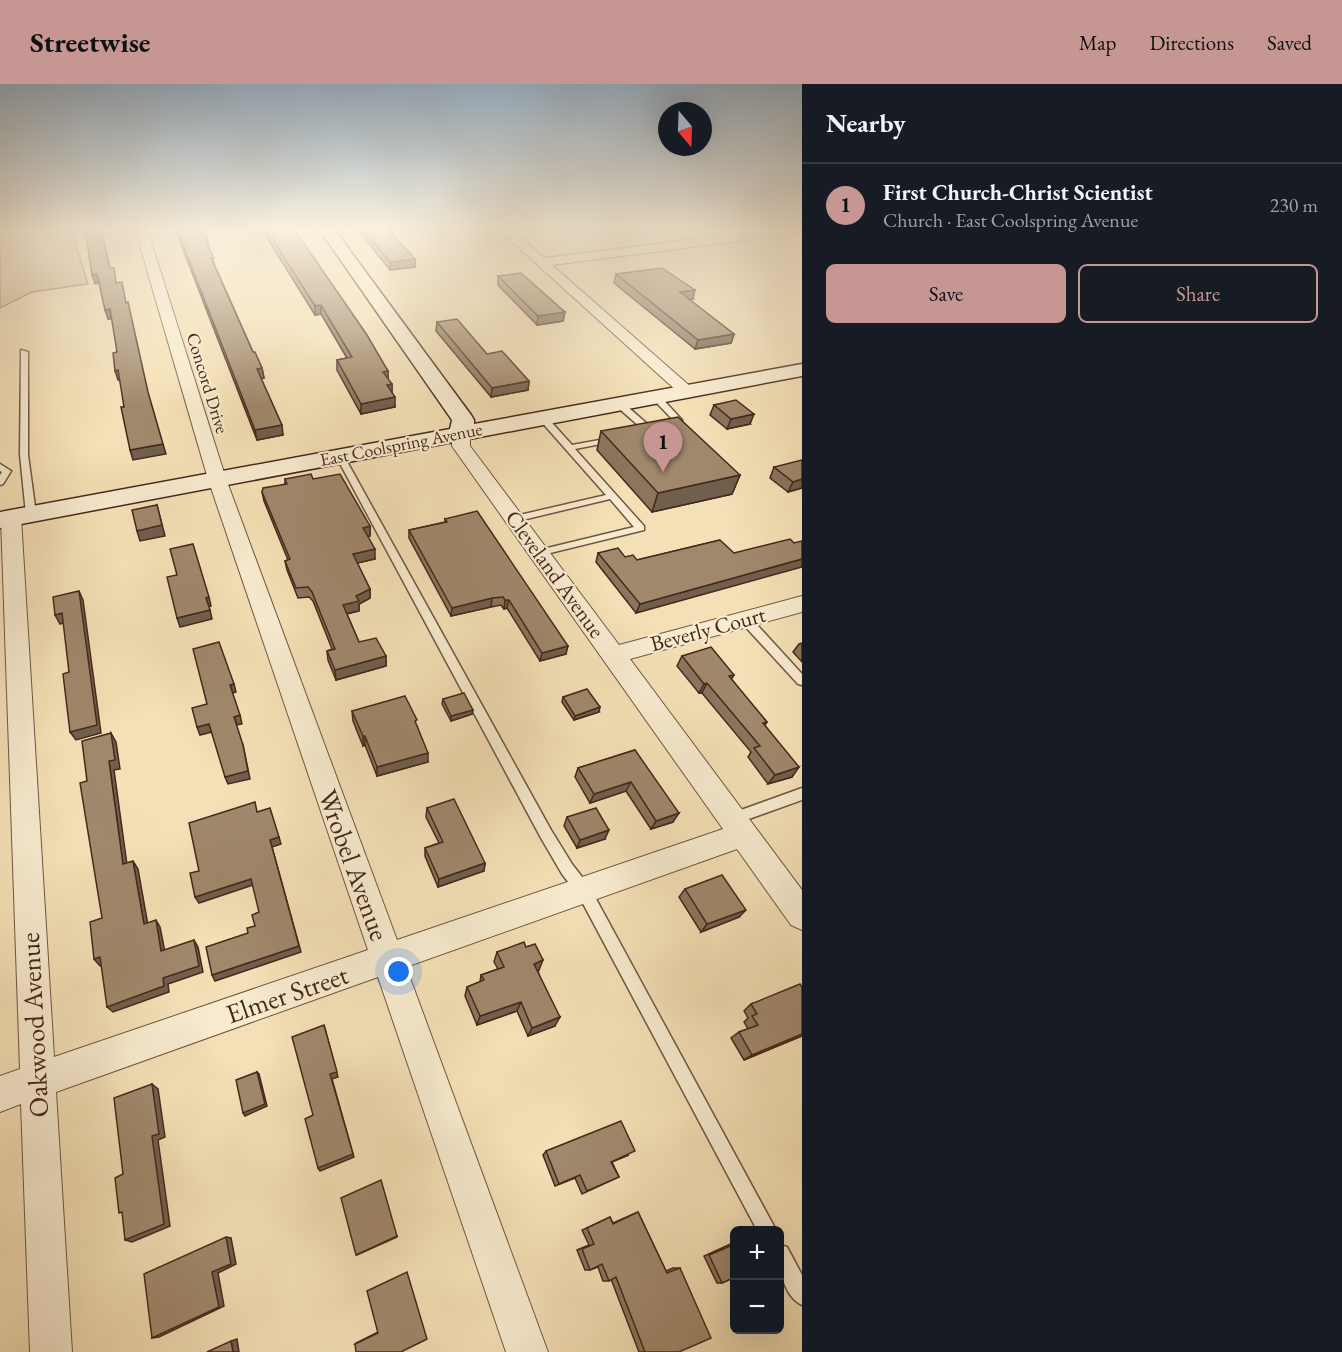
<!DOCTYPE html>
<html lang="en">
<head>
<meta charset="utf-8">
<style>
  :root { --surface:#171b24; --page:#20242c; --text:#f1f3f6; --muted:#9ea1a6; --line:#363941; --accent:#c59692 }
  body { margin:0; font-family:"EB Garamond",serif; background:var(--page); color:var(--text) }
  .controls { position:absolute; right:18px; bottom:18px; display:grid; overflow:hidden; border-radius:9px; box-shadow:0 6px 24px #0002 }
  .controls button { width:54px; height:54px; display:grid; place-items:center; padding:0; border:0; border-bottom:2px solid var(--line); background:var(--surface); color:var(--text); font:30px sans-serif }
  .compass { position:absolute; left:658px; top:18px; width:54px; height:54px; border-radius:50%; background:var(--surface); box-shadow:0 6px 24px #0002; rotate:161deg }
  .you { position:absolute; left:399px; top:888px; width:21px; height:21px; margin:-15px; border:4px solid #fff; border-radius:50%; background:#1a73e8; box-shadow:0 0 0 9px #1a73e833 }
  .badge { display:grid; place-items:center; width:39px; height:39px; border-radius:50%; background:var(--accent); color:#111; font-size:20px; font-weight:700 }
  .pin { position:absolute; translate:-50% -50px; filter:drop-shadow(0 2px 3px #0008) }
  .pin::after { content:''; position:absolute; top:32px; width:21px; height:18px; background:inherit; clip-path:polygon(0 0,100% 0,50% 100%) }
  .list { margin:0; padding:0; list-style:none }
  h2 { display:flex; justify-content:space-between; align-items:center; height:78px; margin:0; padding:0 24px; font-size:26px }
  h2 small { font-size:20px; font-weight:400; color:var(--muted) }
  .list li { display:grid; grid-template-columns:39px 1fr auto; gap:18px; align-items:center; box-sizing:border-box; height:84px; padding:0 24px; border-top:2px solid var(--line) }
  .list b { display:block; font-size:22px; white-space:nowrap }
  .list p { margin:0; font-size:20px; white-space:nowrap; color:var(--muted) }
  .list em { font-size:20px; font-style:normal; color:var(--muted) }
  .actions { display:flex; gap:12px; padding:18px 24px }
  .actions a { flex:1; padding:14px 0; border:2px solid var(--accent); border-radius:9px; text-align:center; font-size:21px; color:var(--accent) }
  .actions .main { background:var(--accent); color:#111 }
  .map { position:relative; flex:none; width:802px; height:1268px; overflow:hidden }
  header { display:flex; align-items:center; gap:36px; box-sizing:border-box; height:84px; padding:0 30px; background:var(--accent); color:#111 }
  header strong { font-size:28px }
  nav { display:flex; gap:33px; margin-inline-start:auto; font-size:21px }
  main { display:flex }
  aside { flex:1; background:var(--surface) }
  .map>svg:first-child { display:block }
</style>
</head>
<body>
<header>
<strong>Streetwise</strong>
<nav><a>Map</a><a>Directions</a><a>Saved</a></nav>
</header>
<main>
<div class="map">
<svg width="802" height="1268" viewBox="0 0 802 1268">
  <rect width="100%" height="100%" fill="#f4e0b6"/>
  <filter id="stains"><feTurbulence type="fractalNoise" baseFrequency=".00333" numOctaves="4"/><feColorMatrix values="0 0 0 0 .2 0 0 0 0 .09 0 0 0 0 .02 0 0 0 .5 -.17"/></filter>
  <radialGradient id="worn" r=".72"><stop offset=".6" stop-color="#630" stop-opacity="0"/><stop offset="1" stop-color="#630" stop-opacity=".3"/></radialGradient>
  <path fill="#d6c19c" stroke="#8e745c" stroke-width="1.5" d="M0,145H71L88,200L32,208L0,224Z"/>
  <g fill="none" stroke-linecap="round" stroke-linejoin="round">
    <defs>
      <g id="lane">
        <path d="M21,266L28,268V371L36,430L31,433L26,430L20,371Z"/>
        <path d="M652,310H658L682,336V340L667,343V339L674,337L652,314Z"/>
        <path d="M615,317H621L653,345V349H647L615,321Z"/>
        <path d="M539,331H545L572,361L616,353V357L575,365L644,442V446L538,472L535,471V467L634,443L610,415L514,438L511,437V433L606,411L539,335Z"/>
        <path d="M340,369L344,372L551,746L572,780L589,802L776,1146H757L579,812L562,790L541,754L336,372Z"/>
        <path d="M0,380L11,387L3,400L0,401V391L2,388L0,387Z"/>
        <path d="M745,531L749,532L802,590V601L798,600L741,538L740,535Z"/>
        <path d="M802,704V716L732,741L727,739L725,735L727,731Z"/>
        <path d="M780,1161L787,1163L802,1191V1221C782,1212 778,1179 780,1161Z"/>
      </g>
      <g id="street">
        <path d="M135,145H147L226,395L397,856L723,745L452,362V349L455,345H467L470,349V362L619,561L802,512V528L630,575L802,806V846L791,841L737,765L406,883L548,1268H506L378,893L56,1008L72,1268H30L21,1020L0,1028V992L20,985L1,434L4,430L11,428L18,430L21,434L54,973L368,866L208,395Z"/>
        <path d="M498,145H511L544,174L777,145H802V149L552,181L691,303L693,306L691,309H679Z"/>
      </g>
      <path id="secondary" d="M319,145H334L471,331L474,336V340L802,280V292L0,444V428L450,345L452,336Z"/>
    </defs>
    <use href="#lane" stroke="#715642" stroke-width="3"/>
    <use href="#street" stroke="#715642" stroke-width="2"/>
    <use href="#secondary" stroke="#45281c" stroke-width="3"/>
    <use href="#lane" fill="#f8ebd0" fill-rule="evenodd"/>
    <use href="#street" fill="#f8ebd0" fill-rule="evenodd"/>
    <use href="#secondary" fill="#f8ebd0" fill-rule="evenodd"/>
  </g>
  <g fill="#8a755d" stroke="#45281c" stroke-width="1.5">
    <path d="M175,145H203L208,156L209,165L215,182L253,268L262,284L264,294H261L283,351L257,356Z"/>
    <path d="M264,145H294L388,287V296L392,300V308L395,323L361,330L337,286V276L347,274L321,230L315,231L264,149Z"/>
    <path d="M357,145H387L415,175V183L390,186Z"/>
    <path d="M616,190L693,215L689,216L734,250L731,259L695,265L614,199Z"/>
    <path d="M498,192L565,228L563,237L537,241L498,201Z"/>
    <path d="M437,238L529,297L528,306L491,313L436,247Z"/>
    <path d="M714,321L750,340L727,345L710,331Z"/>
    <path d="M601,347L740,391L732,410L652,428L597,366Z"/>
    <path d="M774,383L802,404L788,408L770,394Z"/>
    <path d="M285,395H313L370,442V452L368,453L375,475L357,479L370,505V514L359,520V527L347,530L359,558L386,572V582L336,596L328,576L327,567L332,565L313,517L309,513L298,514L287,486L285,477L288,476L264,417L262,408L285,400Z"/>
    <path d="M445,435L566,570L540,577L507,524L504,525L501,521L491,523L451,532L409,454V446L445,438Z"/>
    <path d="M720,456L636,529L596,478L598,469L625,473L637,476Z"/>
    <path d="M802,559V578L793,568L799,560Z"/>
    <path d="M682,572L734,591L731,596L767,638L765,641L792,693L768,700L748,673L751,668L702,609H699L677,582Z"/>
    <path d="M563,613L599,628L574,636L562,618Z"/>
    <path d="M443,615L472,630L451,637L442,620Z"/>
    <path d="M352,627L417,642L428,678L377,692L365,661L363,662L353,637Z"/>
    <path d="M635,666L673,738L651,745L626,707L590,719L575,693L578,684Z"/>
    <path d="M427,724L485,779L484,787L438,803L425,772V764L439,759L426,733Z"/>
    <path d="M567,733L605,755L577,764L564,742Z"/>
    <path d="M685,805L739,833L701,848L679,813Z"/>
    <path d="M497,868L539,886L538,887L555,942L528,952L517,927L477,941L465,912L467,903L480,898L481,891L498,885L494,878Z"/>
    <path d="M802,903V952L744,976L731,954L739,948L748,945L744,938L748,934L744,927L751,920Z"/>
    <path d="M546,1067L629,1071L612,1078L619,1093L582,1110L575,1094L555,1102L543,1071Z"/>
    <path d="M638,1128L666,1187L673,1184H680L679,1268H639L611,1195L609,1197H603L598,1183L590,1186H585L577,1166L589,1161L582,1146L610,1133L613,1139Z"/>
    <path d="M735,1158V1193L722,1199H717L704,1172Z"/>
    <path d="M378,1248L427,1255L355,1260L356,1259Z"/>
  </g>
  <g fill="#705f4c" stroke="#45281c" stroke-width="1.5">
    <path d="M415,175V183L390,186V178Z"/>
    <path d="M97,190L100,199L95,200L92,191Z"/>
    <path d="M695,206L693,215L677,217L680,208Z"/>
    <path d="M321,221V230L315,231V222Z"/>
    <path d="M110,225L113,235H108L105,226Z"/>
    <path d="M565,228L563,237L537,241L538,232Z"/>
    <path d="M734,250L731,259L695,265L698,256Z"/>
    <path d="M262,284L264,294L259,295L257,285Z"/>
    <path d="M118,286L121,296H118L115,287Z"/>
    <path d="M388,287V297L383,288Z"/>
    <path d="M529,297L528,306L491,313L492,304Z"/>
    <path d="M392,300V310L387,301Z"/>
    <path d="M395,313V323L361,330V320Z"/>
    <path d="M754,330L750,340L727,345L731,335Z"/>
    <path d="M282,341L283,351L257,356L255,346Z"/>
    <path d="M163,360L166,370L133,376L130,366Z"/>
    <path d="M740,391L732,410L652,428L658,409Z"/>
    <path d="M802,395V404L788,408L793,398Z"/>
    <path d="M157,421L165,452L140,457L137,447Z"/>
    <path d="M370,442V452L364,454L363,444Z"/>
    <path d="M375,465V475L353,480V470Z"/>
    <path d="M802,475V483L636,529L640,520Z"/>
    <path d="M370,505V514L359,520V527L344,530L343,521L356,512Z"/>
    <path d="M79,507L83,516L101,649L76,656L70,648Z"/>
    <path d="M209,513L211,522L209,523L206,514Z"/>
    <path d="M492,514L491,523L451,532L452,524Z"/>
    <path d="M505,516H509L507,524L504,525Z"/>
    <path d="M210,526L212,535L180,543L177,534Z"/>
    <path d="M62,529L66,538L60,540L55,531Z"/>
    <path d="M568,562L566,570L540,577L542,569Z"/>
    <path d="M386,572V582L336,596L335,586Z"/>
    <path d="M707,599L702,609H699L704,600Z"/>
    <path d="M234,600L236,608L233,609L230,601Z"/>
    <path d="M600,623L599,628L574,636L575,632Z"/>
    <path d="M473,626L472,630L451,637V632Z"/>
    <path d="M240,631L242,640L237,641L234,633Z"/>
    <path d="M209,640L212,648L200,651L197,643Z"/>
    <path d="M111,649L116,658L120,685L114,686L128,788L123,780L109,677Z"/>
    <path d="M363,652H365V661L363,662Z"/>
    <path d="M243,661L250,695L228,700L225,693Z"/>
    <path d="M428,669V678L377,692V683Z"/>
    <path d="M799,683L792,693L768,700L775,691Z"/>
    <path d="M631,698L626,707L590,719L594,710Z"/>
    <path d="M679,729L673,738L651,745L656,737Z"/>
    <path d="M609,746L605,755L577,764L580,756Z"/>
    <path d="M279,753L281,760L272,763L301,868L215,897L212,891L299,862L270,756Z"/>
    <path d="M133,777L138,785L149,847L144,840Z"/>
    <path d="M485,779L484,787L438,803L439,795Z"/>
    <path d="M251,795L253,801L199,819L195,813Z"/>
    <path d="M746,826L739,833L701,848L707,840Z"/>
    <path d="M156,836L160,843L166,873L161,867Z"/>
    <path d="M194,856L198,863L203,888L168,900L169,908L113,928L107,923L163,894Z"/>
    <path d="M100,873L107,880L100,882L94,875Z"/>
    <path d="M543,876L539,886L530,890L534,880Z"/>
    <path d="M521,918L517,927L477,941L480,932Z"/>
    <path d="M560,933L555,942L528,952L532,944Z"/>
    <path d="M324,941L338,993L332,995L354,1073L320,1087L318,1084L330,990Z"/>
    <path d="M802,950V952L744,976L752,971Z"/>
    <path d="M257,988L259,990L267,1022L245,1032L243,1029Z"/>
    <path d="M152,1000L158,1005L165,1053L158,1056L170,1142L132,1158L125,1156Z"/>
    <path d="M397,1152V1153L357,1171H356Z"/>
    <path d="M226,1153L231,1154L236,1180L218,1189L224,1222L159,1253L152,1254L212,1188Z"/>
    <path d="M237,1255L239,1268H233L231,1257Z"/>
  </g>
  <g fill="#a0886c" stroke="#45281c" stroke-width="1.5">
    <path d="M85,145H101L110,184H114L116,199L122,198L126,219L128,218L148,308L163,360L130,366L121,323H124L118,286L115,287L113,269L117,268L110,225L105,226L97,190L92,191Z"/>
    <path d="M177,145H203L208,156H205L214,174H211L253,268H255L262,284L257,285L282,341L255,346Z"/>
    <path d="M266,145H294L367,251L388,287L383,288L392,300L387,301L395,313L361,320L337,276L352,273L321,221L315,222Z"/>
    <path d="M363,145H387L415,175L390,178Z"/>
    <path d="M662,184L695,206L680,208L734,250L698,256L616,190Z"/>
    <path d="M521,189L565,228L538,232L498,192Z"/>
    <path d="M457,235L487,270L502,267L529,297L492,304L437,238Z"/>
    <path d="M736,316L754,330L731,335L714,321Z"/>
    <path d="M678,333L740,391L658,409L601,347Z"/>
    <path d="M802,376V395L793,398L774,383Z"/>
    <path d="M311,390L313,395L340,390L370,442L363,444L375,465L353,470L370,505L356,512L359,517L343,521L359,558L376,554L386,572L335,586L327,567L335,565L312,508L308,503L296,504L285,477L290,475L262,408L263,404L287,400L285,395Z"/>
    <path d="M157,421L162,441L137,447L132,426Z"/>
    <path d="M477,427L568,562L542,569L509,516H505L503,513L492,514L452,524L409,446L447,438L445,435Z"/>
    <path d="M790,455L794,459L802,457V475L640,520L598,469L618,464L625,473L633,471L637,476L720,456L734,469Z"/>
    <path d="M193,460L209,513L206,514L210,526L177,534L167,493L177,491L170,465Z"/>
    <path d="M79,507L97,641L70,648L63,590L69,588L62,529L55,531L53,513Z"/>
    <path d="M219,558L234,600L230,601L240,631L234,633L243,661L248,687L225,693L209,640L197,643L192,624L207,620L193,565Z"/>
    <path d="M711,563L734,591L729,592L767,638L763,639L799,683L775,691L754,664L760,662L707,599L704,600L682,572Z"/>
    <path d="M587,605L600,623L575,632L563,613Z"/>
    <path d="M464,609L473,626L451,632L443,615Z"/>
    <path d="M405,612L417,636L415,637L428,669L377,683L365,652H363L352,627Z"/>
    <path d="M111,649L115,676L109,677L123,780L133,777L144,840L156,836L161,867L194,856L199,882L163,894L164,902L107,923L100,873L94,875L90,838L102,834L80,699L87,697L82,657Z"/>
    <path d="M635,666L679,729L656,737L631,698L594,710L578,684Z"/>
    <path d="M454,715L485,779L439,795L425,764L443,758L427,724Z"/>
    <path d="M255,718L257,728L270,724L279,753L270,756L299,862L212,891L206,863L248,849L247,844L255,842L252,831L259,828L251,795L195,813L190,789L199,787L189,739Z"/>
    <path d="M596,724L609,746L580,756L567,733Z"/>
    <path d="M722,791L746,826L707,840L685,805Z"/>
    <path d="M524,858L526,863L535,860L543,876L534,880L560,933L532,944L521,918L480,932L467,903L484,896L481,891L504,883L497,868Z"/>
    <path d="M800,900L802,903V950L752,971L739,948L758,941L752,932L757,930L751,920Z"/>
    <path d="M324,941L337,988L330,990L353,1070L318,1084L305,1035L313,1031L292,953Z"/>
    <path d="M257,988L265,1020L243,1029L236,996Z"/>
    <path d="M152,1000L159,1050L152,1052L164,1140L125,1156L122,1128L119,1129L115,1094L123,1090L114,1014Z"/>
    <path d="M621,1037L635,1067L611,1078L619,1093L587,1107L580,1091L559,1100L546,1067Z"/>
    <path d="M381,1096L397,1152L356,1171L341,1114Z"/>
    <path d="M638,1128L667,1189L680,1184L711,1254L679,1268H645L616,1193L609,1197L602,1180L590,1186L582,1165L594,1160L587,1144L610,1133L613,1140Z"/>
    <path d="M226,1153L231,1180L212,1188L219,1223L152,1254L144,1190Z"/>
    <path d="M735,1160V1193L722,1199L709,1171Z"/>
    <path d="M407,1188L427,1255L401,1268H356L355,1260L378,1249L367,1207Z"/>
    <path d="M231,1257L233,1268H207Z"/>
  </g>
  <linearGradient id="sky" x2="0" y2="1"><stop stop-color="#95acbf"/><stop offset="0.45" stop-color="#faf1de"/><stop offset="1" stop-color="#faf1de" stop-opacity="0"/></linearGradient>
  <rect width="802" height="322" fill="url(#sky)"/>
  <g text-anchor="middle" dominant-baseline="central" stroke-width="4.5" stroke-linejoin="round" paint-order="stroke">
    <g font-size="18" fill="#45281c" stroke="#f8ebd0">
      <text transform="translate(208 299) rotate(73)">Concord Drive</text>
      <text transform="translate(401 360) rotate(-11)">East Coolspring Avenue</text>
    </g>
    <g font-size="22" fill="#45281c" stroke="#f8ebd0">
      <text transform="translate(555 490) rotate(54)">Cleveland Avenue</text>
      <text transform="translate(708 545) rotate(-15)">Beverly Court</text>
    </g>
    <g font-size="27" fill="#45281c" stroke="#f8ebd0">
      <text transform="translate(354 781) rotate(70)">Wrobel Avenue</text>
      <text transform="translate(287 910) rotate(-19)">Elmer Street</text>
      <text transform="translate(34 941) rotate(-93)">Oakwood Avenue</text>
    </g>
  </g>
  <rect width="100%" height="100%" filter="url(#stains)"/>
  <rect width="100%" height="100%" fill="url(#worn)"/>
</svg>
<div class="controls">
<button>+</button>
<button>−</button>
</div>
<svg class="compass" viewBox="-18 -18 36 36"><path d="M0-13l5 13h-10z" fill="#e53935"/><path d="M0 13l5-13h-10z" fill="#9ea1a6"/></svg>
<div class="you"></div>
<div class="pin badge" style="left:663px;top:388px">1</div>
</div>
<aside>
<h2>Nearby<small></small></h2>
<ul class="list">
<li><span class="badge">1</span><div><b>First Church-Christ Scientist</b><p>Church · East Coolspring Avenue</p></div><em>230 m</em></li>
</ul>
<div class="actions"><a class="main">Save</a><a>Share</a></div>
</aside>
</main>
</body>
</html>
